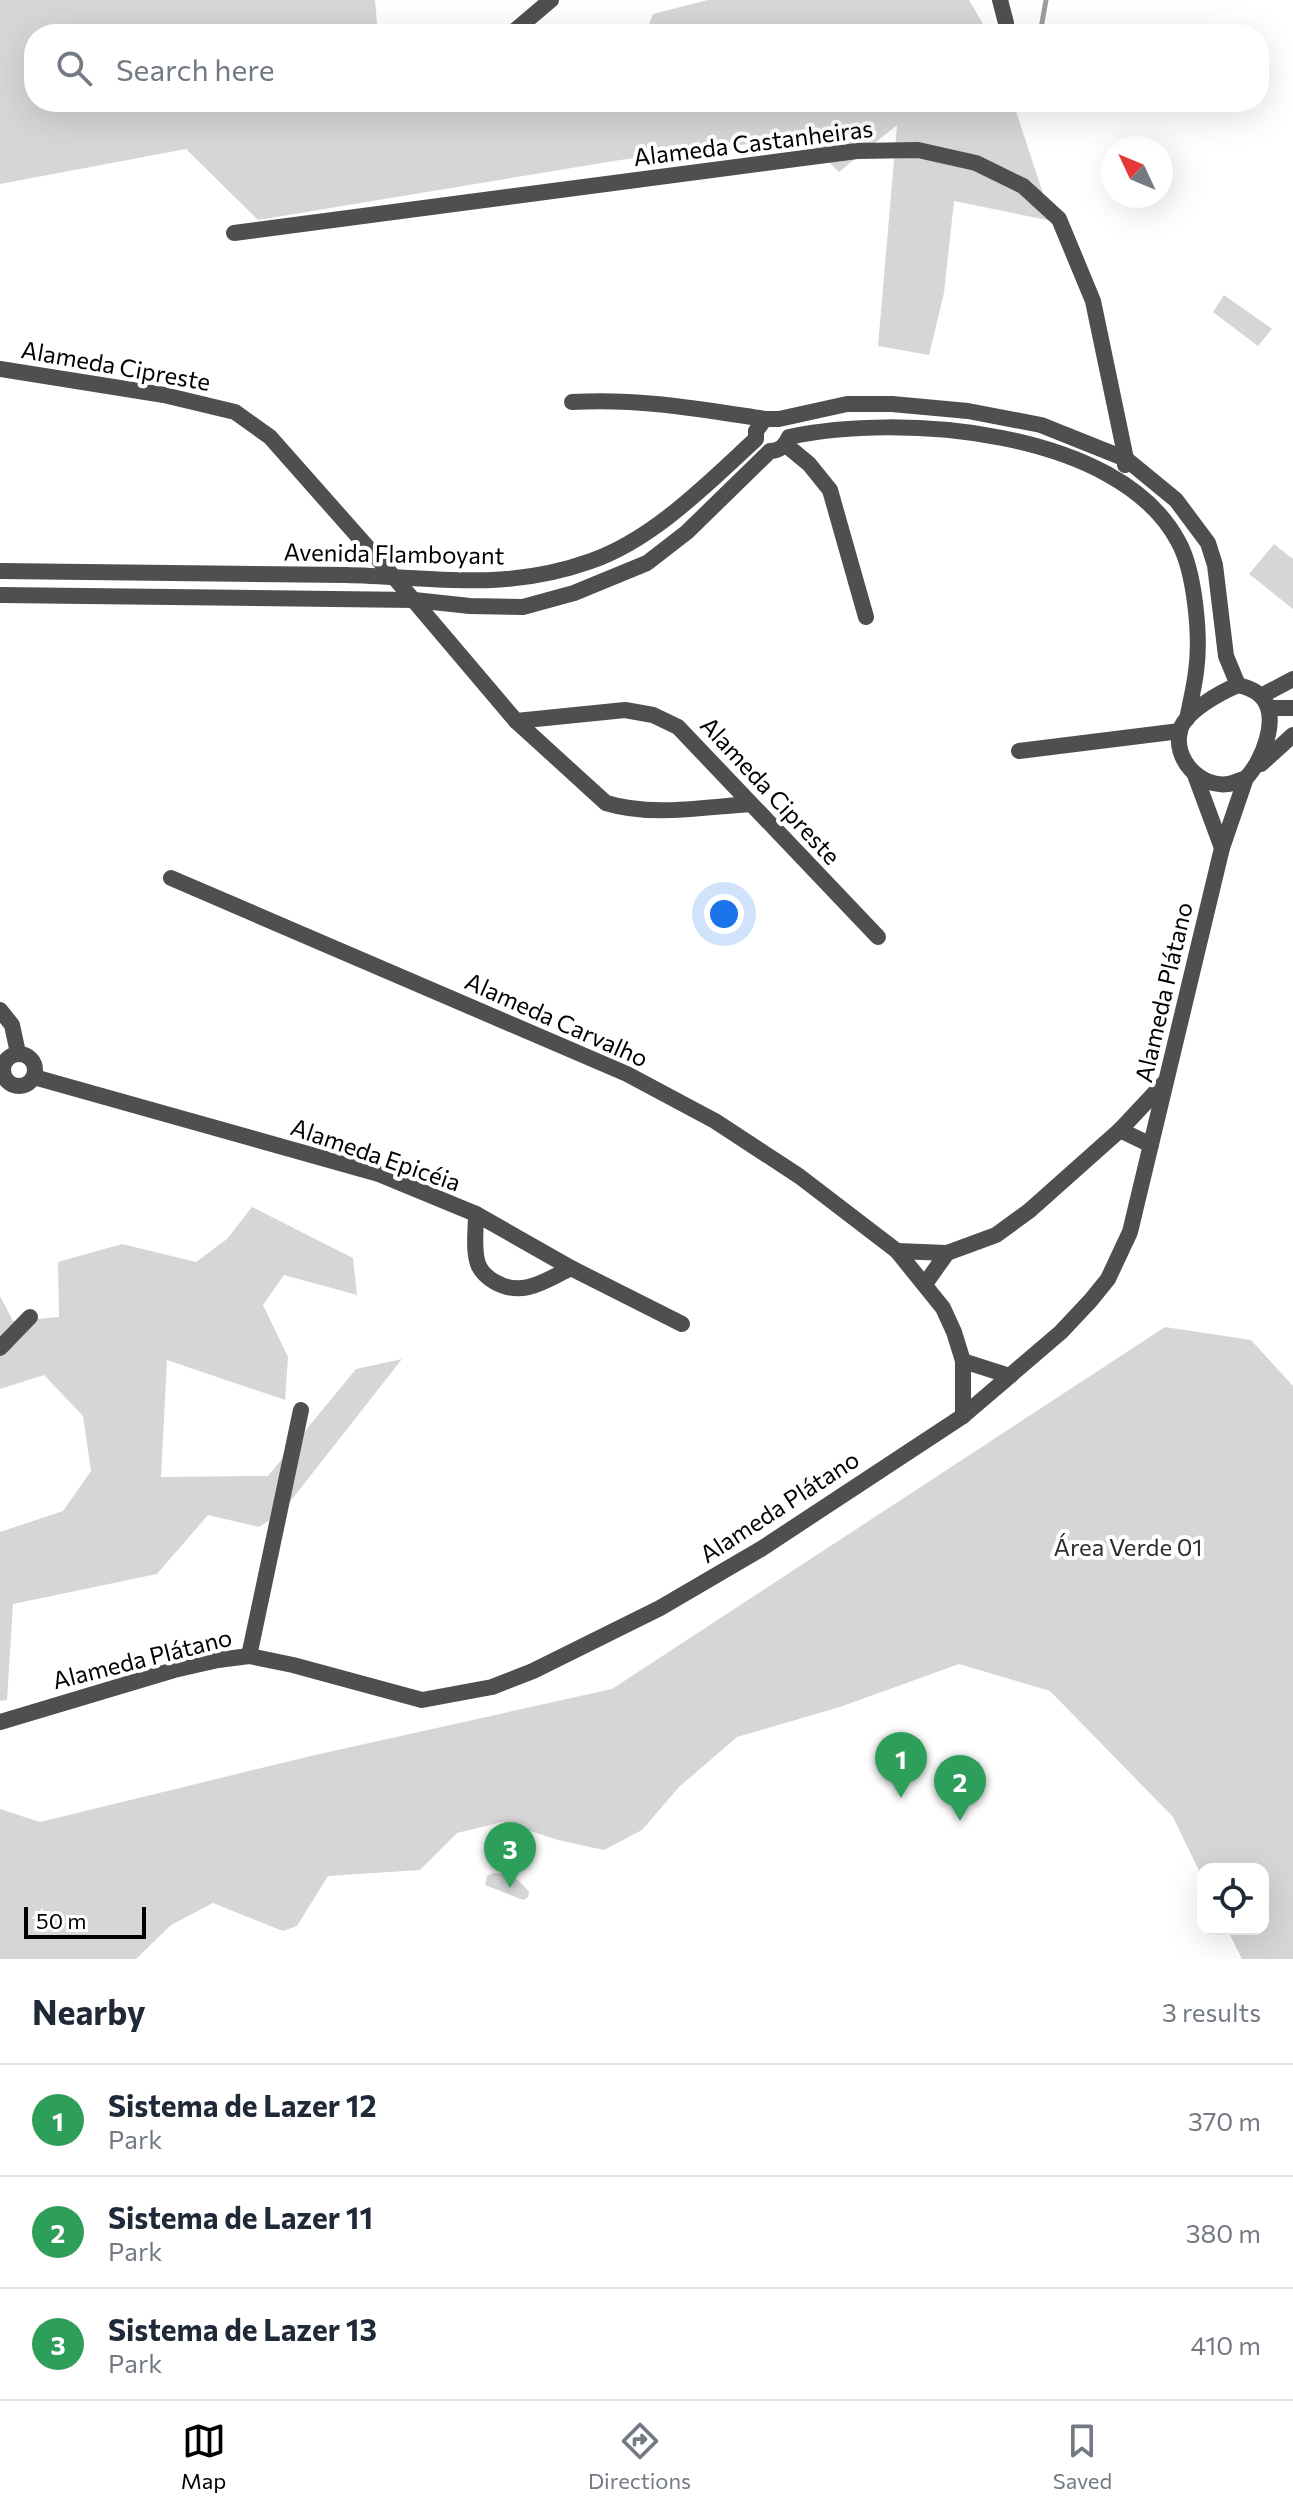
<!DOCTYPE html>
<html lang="en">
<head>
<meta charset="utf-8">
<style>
  :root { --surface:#fff; --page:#f2f2f3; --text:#1f2937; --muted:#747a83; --line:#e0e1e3; --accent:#000 }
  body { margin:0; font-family:Commissioner,sans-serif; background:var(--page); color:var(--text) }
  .controls { position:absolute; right:24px; bottom:24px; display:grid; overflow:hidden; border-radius:16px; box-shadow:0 8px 32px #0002 }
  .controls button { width:72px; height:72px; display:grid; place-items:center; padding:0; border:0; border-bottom:2px solid var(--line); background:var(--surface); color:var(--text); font:40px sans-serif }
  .compass { position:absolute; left:1101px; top:136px; width:72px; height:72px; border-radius:50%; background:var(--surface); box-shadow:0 8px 32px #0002; rotate:314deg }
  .scale { position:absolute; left:24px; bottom:20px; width:122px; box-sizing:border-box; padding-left:8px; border:4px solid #000; border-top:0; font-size:22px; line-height:28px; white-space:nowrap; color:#000; -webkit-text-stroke:6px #fff; paint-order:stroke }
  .you { position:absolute; left:724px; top:914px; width:28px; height:28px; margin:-20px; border:6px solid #fff; border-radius:50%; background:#1a73e8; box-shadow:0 0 0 12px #1a73e833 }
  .badge { display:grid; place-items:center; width:52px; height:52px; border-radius:50%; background:var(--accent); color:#fff; font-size:26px; font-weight:700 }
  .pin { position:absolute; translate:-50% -66px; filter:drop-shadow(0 2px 4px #0008) }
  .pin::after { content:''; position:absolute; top:42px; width:28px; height:24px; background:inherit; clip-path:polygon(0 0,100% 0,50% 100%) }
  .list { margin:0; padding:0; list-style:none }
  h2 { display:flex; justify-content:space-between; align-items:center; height:104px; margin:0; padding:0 32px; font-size:34px }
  h2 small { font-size:26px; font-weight:400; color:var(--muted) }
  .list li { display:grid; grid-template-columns:52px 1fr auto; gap:24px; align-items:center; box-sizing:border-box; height:112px; padding:0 32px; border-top:2px solid var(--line) }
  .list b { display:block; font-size:30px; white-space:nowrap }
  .list p { margin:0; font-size:26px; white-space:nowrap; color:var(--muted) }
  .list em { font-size:26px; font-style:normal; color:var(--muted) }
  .icon { flex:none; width:44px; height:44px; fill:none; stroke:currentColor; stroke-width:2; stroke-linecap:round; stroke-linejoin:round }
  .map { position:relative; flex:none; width:1293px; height:1959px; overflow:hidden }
  .search { position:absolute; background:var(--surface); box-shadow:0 8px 32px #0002; left:24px; right:24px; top:24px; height:88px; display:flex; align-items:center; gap:20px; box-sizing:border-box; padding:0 28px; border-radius:32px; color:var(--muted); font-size:30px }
  .sheet { height:440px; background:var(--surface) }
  nav { display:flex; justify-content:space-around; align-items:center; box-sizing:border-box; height:112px; border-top:2px solid var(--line); background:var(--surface); font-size:22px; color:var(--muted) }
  nav a { display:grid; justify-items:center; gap:4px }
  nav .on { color:var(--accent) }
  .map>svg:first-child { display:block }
</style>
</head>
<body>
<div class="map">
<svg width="1293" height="1959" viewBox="0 0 1293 1959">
  <rect width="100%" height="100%" fill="#fff"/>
  <g fill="#d6d6d6">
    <path d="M0,0H375L378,34H34V102H1013L1052,221L954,201L944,293L929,355L878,346L897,125L839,172L803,137L620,160L258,220L186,149L0,184Z"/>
    <path d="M708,0H969L989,34H645L653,14Z"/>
    <path d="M1224,295L1272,329L1258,346L1213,312Z"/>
    <path d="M1274,544L1293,559V609L1249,574Z"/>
    <path d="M252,1207L353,1258L357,1295L284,1275L263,1305L288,1357L285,1400L167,1360L161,1477L268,1476L356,1369L402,1359L282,1512L259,1527L208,1515L157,1574L13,1604L7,1700L0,1701V1532L63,1511L91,1471L83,1416L44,1375L0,1389V1296L13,1321L59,1317L58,1262L122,1244L196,1262L227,1239Z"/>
    <path d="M1165,1327L1251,1340L1293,1386V1959H1242L1227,1929H1263V1869H1203V1879L1173,1817L1050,1691L959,1664L840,1707L737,1737L679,1787L642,1830L604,1850L558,1840L503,1822L457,1833L420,1870L328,1876L297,1926L283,1931L213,1903L171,1925L136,1959H0V1809L40,1822L315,1755L612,1689Z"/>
    <path d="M493,1873C511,1873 518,1879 529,1892L528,1897L523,1900L485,1885L487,1876Z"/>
  </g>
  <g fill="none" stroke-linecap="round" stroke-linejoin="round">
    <path stroke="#9d9d9d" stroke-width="5" d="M1040,34L1046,0"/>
    <g stroke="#4f4f4f" stroke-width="16">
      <path d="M1000,0L1006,23"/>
      <path d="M512,33L551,0"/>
      <path d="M234,233L857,151L918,150L976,163L1023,186L1059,219L1093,301L1126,459L1125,465"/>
      <path d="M0,369L164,395L235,412L270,437L393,576L516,721L606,803C651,817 704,807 751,804"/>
      <path d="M572,402C639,398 699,409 765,419"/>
      <path d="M786,445L809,464L830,490L866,617"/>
      <path d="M0,571C115,572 230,573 346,575C434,577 505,592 591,561C654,539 708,483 756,439V431L765,419H779L847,404H892L968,411L1041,425L1126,459L1176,500L1208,543L1215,565L1226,656L1238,685"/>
      <path d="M0,595L414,600L470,606L523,607L574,593L647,563L687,532L770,451C780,451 785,446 789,437C899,413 1118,429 1178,541C1195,571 1201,637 1196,672C1194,688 1190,704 1187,719"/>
      <path d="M1261,696L1293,679"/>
      <path d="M1269,708H1293"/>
      <path d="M516,721L625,710L653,715L678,727L878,937"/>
      <path d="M1019,751L1180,731"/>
      <path d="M1261,764L1293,735"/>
      <path d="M1195,775L1222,848"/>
      <path d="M171,878L627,1074L715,1121L799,1176L897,1251L943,1308L954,1332L963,1361V1416"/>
      <path d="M0,1010L12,1025L18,1053"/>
      <circle cx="19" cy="1070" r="16"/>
      <path d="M34,1077L379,1174L476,1214L571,1268L682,1324"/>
      <path d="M1120,1130L1151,1145"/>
      <path d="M476,1214C476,1229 473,1250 478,1264C481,1272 488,1278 495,1282C523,1298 546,1280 571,1268"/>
      <path d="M897,1251L947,1253L996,1235L1029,1211L1120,1130L1165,1082"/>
      <path d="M925,1284L947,1253"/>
      <path d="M0,1348L30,1317"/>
      <path d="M963,1361L1010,1376"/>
      <path d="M249,1656L301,1410"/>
      <path d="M0,1722L174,1670L218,1660L249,1656L293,1665L422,1700L492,1687L533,1671L660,1608L761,1549L963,1416L1061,1332L1091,1300L1108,1279L1130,1232L1222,848L1246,778C1262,762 1281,716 1261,696C1255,690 1246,687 1238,685C1221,692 1184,712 1180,731C1173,759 1200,788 1228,784C1234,783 1240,780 1246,778"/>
    </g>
  </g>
  <g text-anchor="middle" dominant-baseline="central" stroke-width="8" stroke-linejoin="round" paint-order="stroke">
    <g font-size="24" fill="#000" stroke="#fff">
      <text transform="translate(753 142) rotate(-7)">Alameda Castanheiras</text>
      <text transform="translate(116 365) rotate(10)">Alameda Cipreste</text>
      <text transform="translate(394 553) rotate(1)">Avenida Flamboyant</text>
      <text transform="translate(771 790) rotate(47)">Alameda Cipreste</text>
      <text transform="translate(1163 992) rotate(-77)">Alameda Plátano</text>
      <text transform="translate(557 1019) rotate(24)">Alameda Carvalho</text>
      <text transform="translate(376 1154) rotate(19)">Alameda Epicéia</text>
      <text transform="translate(779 1506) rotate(-33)">Alameda Plátano</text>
      <text transform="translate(142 1658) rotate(-14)">Alameda Plátano</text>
    </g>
    <g font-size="24" fill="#2d2d2d" stroke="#fff">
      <text x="1128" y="1546">Área Verde 01</text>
    </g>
  </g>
</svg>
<div class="controls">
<button><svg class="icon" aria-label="locate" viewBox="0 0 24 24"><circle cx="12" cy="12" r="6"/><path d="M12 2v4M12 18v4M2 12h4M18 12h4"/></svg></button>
</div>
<svg class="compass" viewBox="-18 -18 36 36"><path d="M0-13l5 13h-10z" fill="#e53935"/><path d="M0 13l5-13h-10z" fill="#747a83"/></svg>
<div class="scale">50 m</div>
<div class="you"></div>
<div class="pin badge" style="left:901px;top:1798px;background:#2e9e5b">1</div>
<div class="pin badge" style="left:960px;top:1821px;background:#2e9e5b">2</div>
<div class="pin badge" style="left:510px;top:1888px;background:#2e9e5b">3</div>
<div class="search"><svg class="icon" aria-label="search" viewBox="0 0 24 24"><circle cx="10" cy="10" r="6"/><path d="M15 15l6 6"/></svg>Search here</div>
</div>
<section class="sheet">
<h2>Nearby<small>3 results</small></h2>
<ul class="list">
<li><span class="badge" style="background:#2e9e5b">1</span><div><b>Sistema de Lazer 12</b><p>Park</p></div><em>370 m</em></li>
<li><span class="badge" style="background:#2e9e5b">2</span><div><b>Sistema de Lazer 11</b><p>Park</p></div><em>380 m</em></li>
<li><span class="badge" style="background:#2e9e5b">3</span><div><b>Sistema de Lazer 13</b><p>Park</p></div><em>410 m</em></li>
</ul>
</section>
<nav>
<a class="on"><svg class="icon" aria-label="map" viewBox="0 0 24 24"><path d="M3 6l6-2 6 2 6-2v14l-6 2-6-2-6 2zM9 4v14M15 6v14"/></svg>Map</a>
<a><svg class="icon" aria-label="directions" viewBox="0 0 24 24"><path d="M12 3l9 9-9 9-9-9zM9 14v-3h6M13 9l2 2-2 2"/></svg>Directions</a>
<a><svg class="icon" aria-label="saved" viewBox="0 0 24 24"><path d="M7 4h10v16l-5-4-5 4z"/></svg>Saved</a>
</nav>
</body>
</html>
